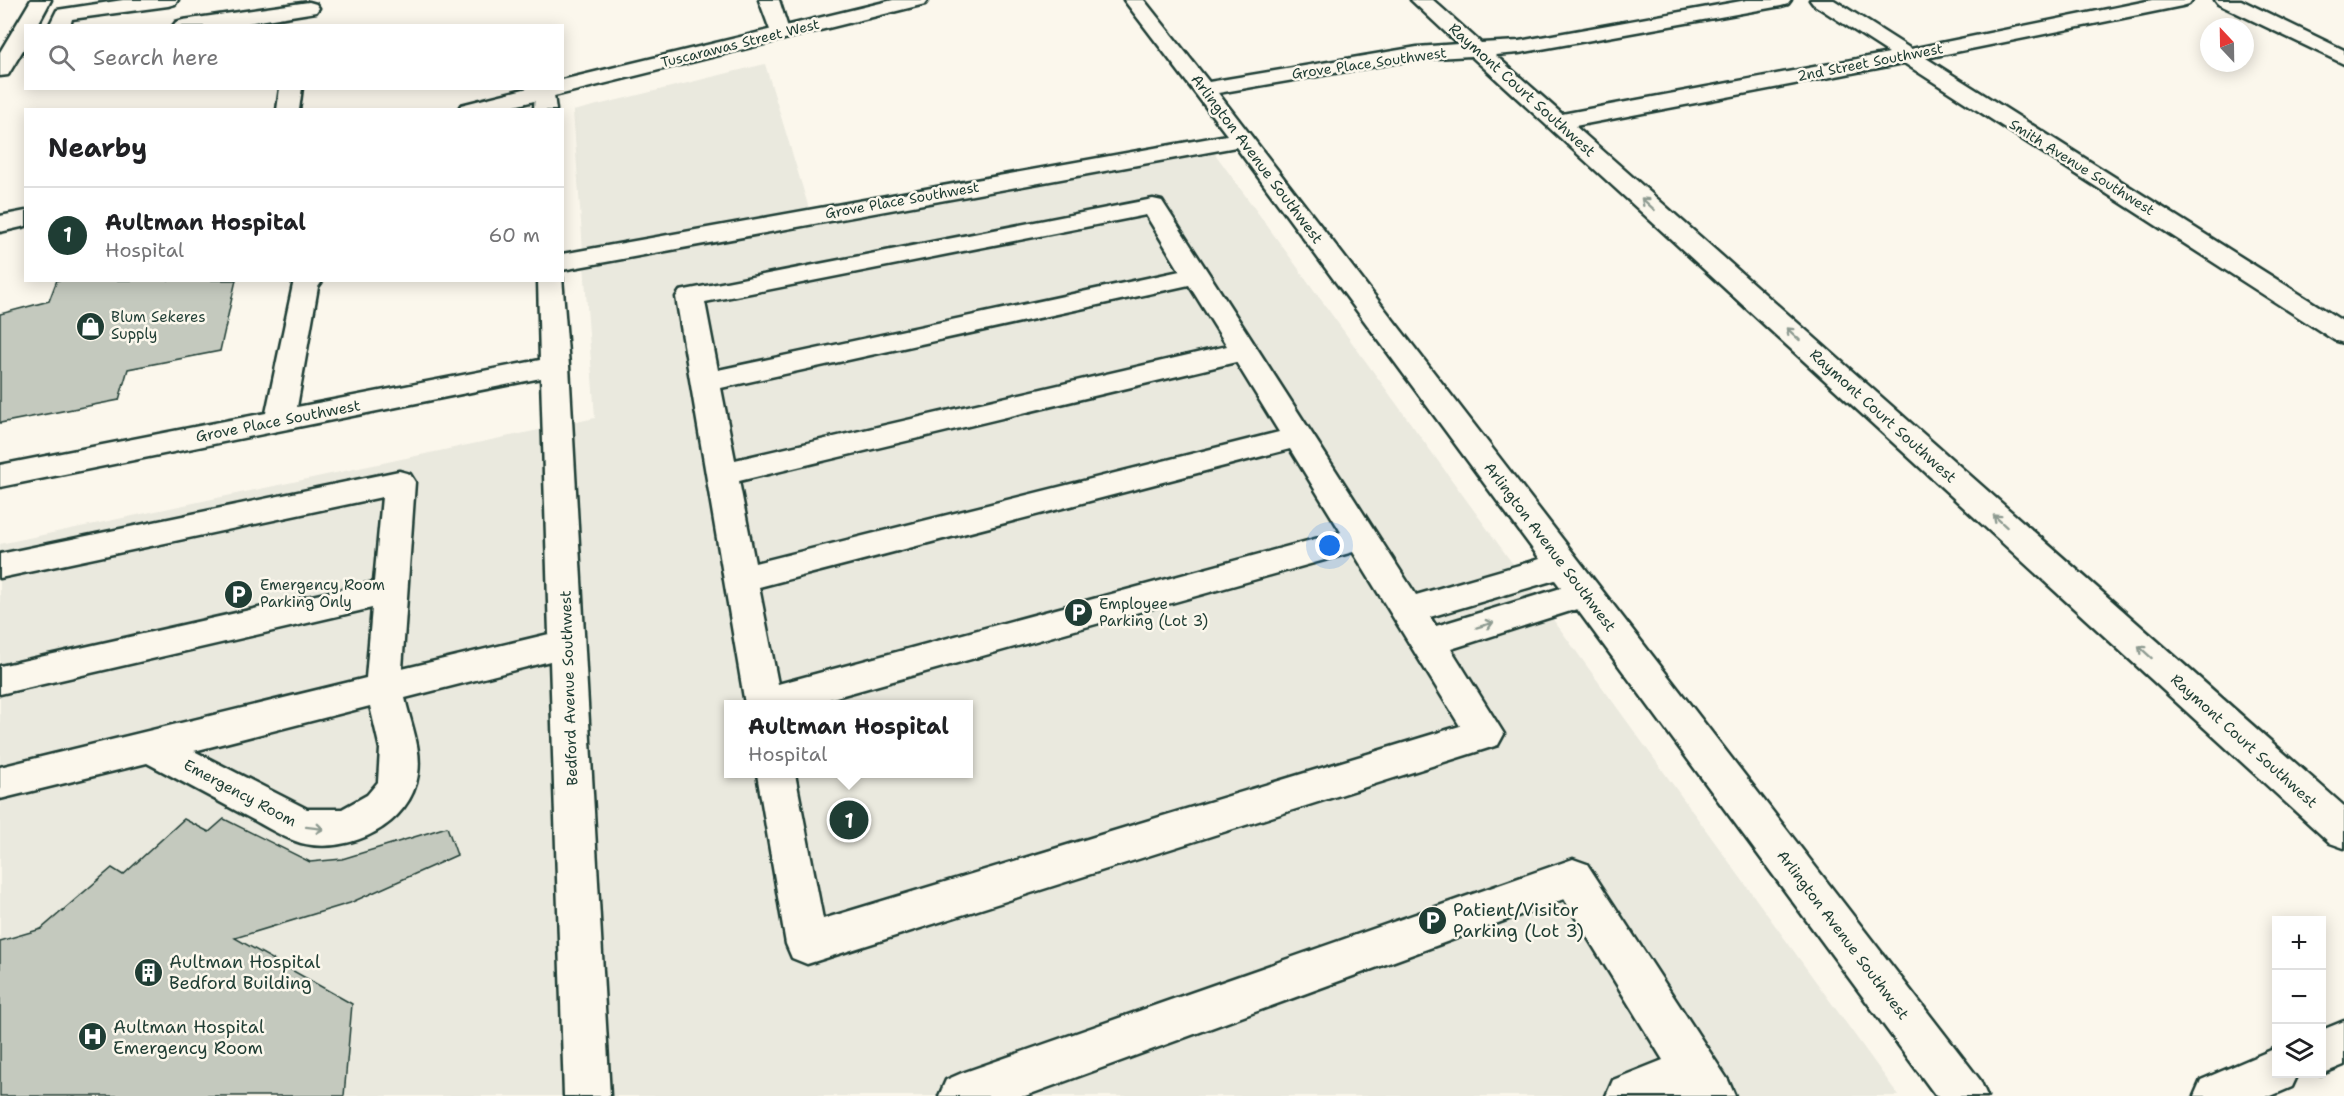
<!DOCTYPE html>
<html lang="en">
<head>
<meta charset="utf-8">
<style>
  :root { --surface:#fff; --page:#f2f2f2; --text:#202124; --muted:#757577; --line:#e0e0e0; --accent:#1f3d34 }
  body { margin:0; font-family:"Shantell Sans",sans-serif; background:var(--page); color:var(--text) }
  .controls { position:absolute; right:18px; bottom:18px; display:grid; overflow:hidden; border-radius:0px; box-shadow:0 3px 15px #0003 }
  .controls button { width:54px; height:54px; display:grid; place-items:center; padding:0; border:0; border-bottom:2px solid var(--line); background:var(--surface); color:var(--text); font:30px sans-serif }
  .compass { position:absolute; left:2200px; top:18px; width:54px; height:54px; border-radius:50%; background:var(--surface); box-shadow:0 3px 15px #0003; rotate:338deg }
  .you { position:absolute; left:1330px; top:546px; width:21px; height:21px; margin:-15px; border:4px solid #fff; border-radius:50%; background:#1a73e8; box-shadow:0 0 0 9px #1a73e833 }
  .badge { display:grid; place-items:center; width:39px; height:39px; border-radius:50%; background:var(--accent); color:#fff; font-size:20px; font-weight:700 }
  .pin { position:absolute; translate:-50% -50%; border:3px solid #fff; box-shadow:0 2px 6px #0006 }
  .popup { position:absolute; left:724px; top:700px; width:249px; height:78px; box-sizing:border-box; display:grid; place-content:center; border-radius:0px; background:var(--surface); filter:drop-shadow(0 2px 4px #0005); font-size:20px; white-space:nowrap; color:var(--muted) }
  .popup b { font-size:22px; color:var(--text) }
  .popup::after { content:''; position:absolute; left:50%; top:100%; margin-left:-12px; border:12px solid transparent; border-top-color:var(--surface) }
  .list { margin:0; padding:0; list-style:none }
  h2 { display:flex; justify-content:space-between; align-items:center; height:78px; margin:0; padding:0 24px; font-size:26px }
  h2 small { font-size:20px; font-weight:400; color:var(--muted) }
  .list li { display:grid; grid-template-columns:39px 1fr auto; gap:18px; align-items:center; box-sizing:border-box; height:96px; padding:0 24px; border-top:2px solid var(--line) }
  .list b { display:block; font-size:22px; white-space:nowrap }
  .list p { margin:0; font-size:20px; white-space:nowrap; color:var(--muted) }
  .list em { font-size:20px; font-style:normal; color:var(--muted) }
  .icon { flex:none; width:33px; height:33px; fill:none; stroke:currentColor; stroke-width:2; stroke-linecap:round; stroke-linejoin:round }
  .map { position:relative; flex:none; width:2344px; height:1096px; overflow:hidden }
  .search { position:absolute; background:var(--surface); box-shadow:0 3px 15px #0003; left:24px; top:24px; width:540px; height:66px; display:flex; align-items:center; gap:15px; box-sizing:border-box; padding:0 21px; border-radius:0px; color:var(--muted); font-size:22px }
  .panel { position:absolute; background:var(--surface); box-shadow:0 3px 15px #0003; left:24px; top:108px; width:540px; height:174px; border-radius:0px }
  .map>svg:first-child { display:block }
</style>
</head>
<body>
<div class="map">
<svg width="2344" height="1096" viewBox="0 0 2344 1096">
  <rect width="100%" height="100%" fill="#fbf7ec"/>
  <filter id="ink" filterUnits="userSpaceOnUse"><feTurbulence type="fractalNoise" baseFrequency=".0167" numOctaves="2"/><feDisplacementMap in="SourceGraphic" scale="12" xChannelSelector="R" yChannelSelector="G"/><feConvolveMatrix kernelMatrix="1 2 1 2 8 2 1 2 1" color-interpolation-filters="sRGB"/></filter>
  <g filter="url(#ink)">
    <path fill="#eae9de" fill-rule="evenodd" d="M765,64L814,225L1213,151L1899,1096H0V544L595,418L573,111ZM729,704H969V774H729Z"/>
    <g fill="#c4c9be" stroke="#1f3d34" stroke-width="1.5">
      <path d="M57,280H236L220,351L128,369L119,400L0,423V314L49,301Z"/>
      <path d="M184,819L209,832L224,819L310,862L342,859L447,827L457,855L350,903L235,938L352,1004L344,1096H0V941L41,929L112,868L123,875Z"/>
    </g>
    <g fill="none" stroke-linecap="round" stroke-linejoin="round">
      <defs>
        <g id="minor">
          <path d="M31,0H51L37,26H26V45L8,75L0,76V52Z"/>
          <path d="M123,0H178L175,4L168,6L72,19L70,26H49L57,10Z"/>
          <path d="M759,0H779L790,34L787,38L780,40L773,38Z"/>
          <path d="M1124,0H1144L1209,82L1417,47L1458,44L1411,0H1433L1481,43L1519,41L1747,0H1791L1788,4L1781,6L1519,53L1495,55L1562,114L1889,53L1813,4L1810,0H1834L1911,49L2152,0H2192L2189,4L2182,6L1926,58L2344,322V343L2334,340L1904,63L1575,126L2344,806V848L2330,843L1471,56L1417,59L1218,93L1980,1080L1987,1096H1936L1577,609L1451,649L1504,734L1498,745L807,964L792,958L786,944L757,774H795L823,919L1460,726L1353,552L811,704H745L676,297L680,291L1153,199L1162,201L1416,595L1540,559L1236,147L562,270V254L1227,135ZM1146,215L1180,271L718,370L705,302ZM1189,285L1227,346L735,460L721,388ZM1236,362L1279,432L755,563L739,481ZM1290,449L1341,532L778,684L759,587ZM1555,580L1561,588L1436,626L1430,617Z"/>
          <path d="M2215,0H2241L2344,50V64L2218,4Z"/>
          <path d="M309,2L316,4L319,8L316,12L229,26H173L176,22L183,20Z"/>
          <path d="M280,88H302L299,110H277Z"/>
          <path d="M535,88H553L556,110H534Z"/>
          <path d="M562,277L569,366L610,1096H564L550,661L405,698C410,722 422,748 418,774C411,825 349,855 301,843C281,837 262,824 244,815C211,797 179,780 147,763L0,799V767L366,678L372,608L0,694V666L374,582L382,497L0,578V554L399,471L410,474L415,482L402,669L549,634L541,378L0,487V465L266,413L294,280H323L318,287L297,407L540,360L538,280H562ZM370,706L380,749L378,782L367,795L342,809H307L194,751Z"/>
          <path d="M1573,859L1587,864L1728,1080L1735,1096H1606L1613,1080L1663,1060L1564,899L1025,1096H939L946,1080L962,1073Z"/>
          <path d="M2344,1021V1065L2322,1074H2320L2322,1030Z"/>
          <path d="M2276,1048V1074H2298L2292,1087L2271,1096H2194L2201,1080Z"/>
        </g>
        <g id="major">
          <path d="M893,0H928L925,4L498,110H458L461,105L528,88H562V80Z"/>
          <path d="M26,211V226L0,232V216Z"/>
        </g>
      </defs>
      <use href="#minor" stroke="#1f3d34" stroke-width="5"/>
      <use href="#major" stroke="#1f3d34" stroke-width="5"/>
      <use href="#minor" fill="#fbf7ec" fill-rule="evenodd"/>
      <use href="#major" fill="#fbf7ec" fill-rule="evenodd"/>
    </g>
    <defs><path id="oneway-shaft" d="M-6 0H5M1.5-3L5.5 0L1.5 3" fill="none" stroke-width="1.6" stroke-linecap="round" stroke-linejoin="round" transform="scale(1.5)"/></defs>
    <g stroke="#8d9a90">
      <use href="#oneway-shaft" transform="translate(1648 204) rotate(-138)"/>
      <use href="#oneway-shaft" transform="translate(1793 334) rotate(-138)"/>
      <use href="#oneway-shaft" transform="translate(2000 521) rotate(-138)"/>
      <use href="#oneway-shaft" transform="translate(1485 625) rotate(-17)"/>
      <use href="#oneway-shaft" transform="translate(2145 652) rotate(-138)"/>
      <use href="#oneway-shaft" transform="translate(315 828) rotate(7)"/>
    </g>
  </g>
  <defs>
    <symbol id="shop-disc" viewBox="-11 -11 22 22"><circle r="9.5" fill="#1f3d34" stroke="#fbf7ec"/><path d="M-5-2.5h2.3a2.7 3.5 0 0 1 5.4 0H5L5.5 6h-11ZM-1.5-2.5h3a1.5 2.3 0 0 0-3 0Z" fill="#fff"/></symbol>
    <symbol id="parking-disc" viewBox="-11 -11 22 22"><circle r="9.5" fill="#1f3d34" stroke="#fbf7ec"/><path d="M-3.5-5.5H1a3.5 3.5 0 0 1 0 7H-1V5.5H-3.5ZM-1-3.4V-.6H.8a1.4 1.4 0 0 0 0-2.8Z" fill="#fff"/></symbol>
    <symbol id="building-disc" viewBox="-11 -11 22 22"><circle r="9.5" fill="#1f3d34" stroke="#fbf7ec"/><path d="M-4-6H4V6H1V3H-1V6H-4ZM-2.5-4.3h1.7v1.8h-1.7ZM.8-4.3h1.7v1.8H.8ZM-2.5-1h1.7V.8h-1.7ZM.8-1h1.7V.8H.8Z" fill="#fff"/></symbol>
    <symbol id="hospital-disc" viewBox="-11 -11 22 22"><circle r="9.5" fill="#1f3d34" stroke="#fbf7ec"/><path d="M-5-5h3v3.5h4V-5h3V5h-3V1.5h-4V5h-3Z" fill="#fff"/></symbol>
  </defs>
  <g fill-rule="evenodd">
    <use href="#shop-disc" x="74" y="310" width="33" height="33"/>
    <use href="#parking-disc" x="222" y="578" width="33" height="33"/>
    <use href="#parking-disc" x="1062" y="596" width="33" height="33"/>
    <use href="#parking-disc" x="1416" y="904" width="33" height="33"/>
    <use href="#building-disc" x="132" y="956" width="33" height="33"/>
    <use href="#hospital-disc" x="76" y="1020" width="33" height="33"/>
  </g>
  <g text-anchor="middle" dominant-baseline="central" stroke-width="5" stroke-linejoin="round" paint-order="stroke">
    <g font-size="14" fill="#1f3d34" stroke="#fbf7ec">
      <text transform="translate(740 43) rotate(-14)">Tuscarawas Street West</text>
      <text transform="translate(1870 62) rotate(-11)">2nd Street Southwest</text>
      <text transform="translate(1369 63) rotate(-8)">Grove Place Southwest</text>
      <text transform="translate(2082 167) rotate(32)">Smith Avenue Southwest</text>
      <text transform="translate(902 200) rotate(-10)">Grove Place Southwest</text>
    </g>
    <g font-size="15" fill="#1f3d34" stroke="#fbf7ec">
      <text transform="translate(1522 90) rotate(42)">Raymont Court Southwest</text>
      <text transform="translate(1257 159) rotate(53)">Arlington Avenue Southwest</text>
      <text transform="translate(1883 416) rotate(42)">Raymont Court Southwest</text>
      <text transform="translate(278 421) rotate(-11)">Grove Place Southwest</text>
      <text transform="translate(1550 547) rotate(53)">Arlington Avenue Southwest</text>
      <text transform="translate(569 688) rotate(-92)">Bedford Avenue Southwest</text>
      <text transform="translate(2244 741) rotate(42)">Raymont Court Southwest</text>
      <text transform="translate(240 793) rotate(28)">Emergency Room</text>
      <text transform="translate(1843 935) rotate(53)">Arlington Avenue Southwest</text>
    </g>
    <g font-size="15" fill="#1f3d34" stroke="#fbf7ec" text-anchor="start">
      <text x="111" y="317">Blum Sekeres<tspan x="111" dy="17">Supply</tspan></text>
      <text x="260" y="585">Emergency Room<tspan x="260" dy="17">Parking Only</tspan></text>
      <text x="1099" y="604">Employee<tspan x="1099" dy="17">Parking (Lot 3)</tspan></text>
    </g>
    <g font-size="18" fill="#1f3d34" stroke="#fbf7ec" text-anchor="start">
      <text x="1453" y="910">Patient/Visitor<tspan x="1453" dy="21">Parking (Lot 3)</tspan></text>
      <text x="169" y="962">Aultman Hospital<tspan x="169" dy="21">Bedford Building</tspan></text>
      <text x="113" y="1027">Aultman Hospital<tspan x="113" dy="21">Emergency Room</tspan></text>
    </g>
  </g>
</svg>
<div class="controls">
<button>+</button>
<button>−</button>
<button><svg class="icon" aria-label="layers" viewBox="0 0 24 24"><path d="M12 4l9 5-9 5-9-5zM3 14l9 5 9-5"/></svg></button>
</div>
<svg class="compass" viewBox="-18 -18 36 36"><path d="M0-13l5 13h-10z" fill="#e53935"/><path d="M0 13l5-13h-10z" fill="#757577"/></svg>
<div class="you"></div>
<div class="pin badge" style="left:849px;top:820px">1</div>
<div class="popup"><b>Aultman Hospital</b>Hospital</div>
<div class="search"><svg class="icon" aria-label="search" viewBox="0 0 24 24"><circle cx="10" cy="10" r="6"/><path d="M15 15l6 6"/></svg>Search here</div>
<section class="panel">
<h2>Nearby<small></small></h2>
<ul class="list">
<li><span class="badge">1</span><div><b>Aultman Hospital</b><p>Hospital</p></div><em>60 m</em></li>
</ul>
</section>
</div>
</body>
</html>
